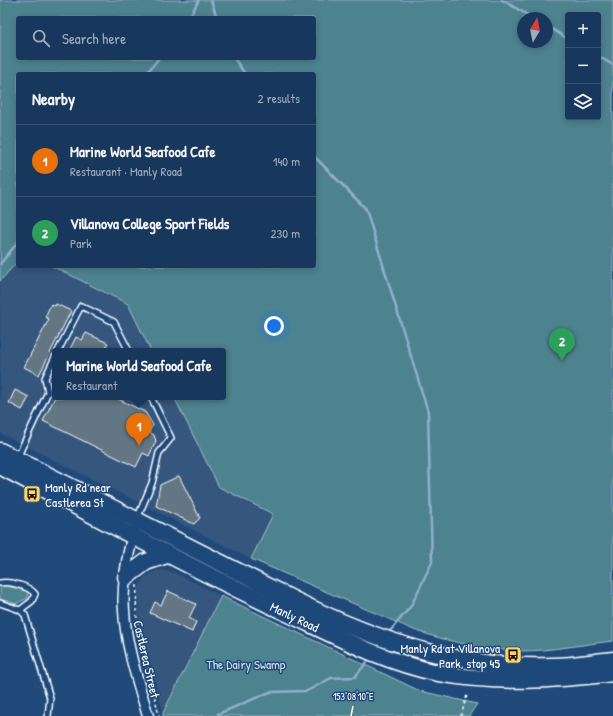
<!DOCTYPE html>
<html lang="en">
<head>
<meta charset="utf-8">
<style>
  :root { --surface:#17385c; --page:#244365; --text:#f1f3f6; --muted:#9eacbb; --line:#365272; --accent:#ffd166 }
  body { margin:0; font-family:"Patrick Hand",sans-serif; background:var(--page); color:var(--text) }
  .controls { position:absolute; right:12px; top:12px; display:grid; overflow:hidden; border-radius:4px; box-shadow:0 2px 6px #0003 }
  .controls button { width:36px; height:36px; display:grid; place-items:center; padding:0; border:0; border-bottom:1px solid var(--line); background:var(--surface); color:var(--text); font:20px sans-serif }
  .compass { position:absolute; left:517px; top:12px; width:36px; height:36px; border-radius:50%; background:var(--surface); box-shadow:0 2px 6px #0003; rotate:10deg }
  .you { position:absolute; left:274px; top:326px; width:14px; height:14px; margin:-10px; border:3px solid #fff; border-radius:50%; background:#1a73e8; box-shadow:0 0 0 6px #1a73e833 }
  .badge { display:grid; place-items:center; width:26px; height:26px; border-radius:50%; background:var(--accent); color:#fff; font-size:13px; font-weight:700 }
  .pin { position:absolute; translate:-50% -33px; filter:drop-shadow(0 1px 2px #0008) }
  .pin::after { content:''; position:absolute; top:21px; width:14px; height:12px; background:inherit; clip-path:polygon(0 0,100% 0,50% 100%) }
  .popup { position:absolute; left:52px; top:348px; width:174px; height:52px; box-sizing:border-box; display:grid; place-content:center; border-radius:4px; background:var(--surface); filter:drop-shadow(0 1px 3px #0005); font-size:13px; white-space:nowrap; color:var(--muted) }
  .popup b { font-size:15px; color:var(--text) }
  .popup::after { content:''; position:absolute; left:50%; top:100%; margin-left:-8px; border:8px solid transparent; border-top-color:var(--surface) }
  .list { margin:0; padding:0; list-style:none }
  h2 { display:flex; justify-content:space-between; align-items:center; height:52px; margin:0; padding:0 16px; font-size:17px }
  h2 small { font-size:13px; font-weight:400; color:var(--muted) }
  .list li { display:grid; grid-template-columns:26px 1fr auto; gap:12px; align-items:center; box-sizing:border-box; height:72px; padding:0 16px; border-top:1px solid var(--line) }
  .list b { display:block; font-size:15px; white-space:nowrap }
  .list p { margin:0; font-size:13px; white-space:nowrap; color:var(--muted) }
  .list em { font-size:13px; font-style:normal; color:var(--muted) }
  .icon { flex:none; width:22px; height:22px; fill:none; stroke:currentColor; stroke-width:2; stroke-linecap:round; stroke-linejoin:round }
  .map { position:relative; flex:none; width:613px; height:716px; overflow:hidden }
  .search { position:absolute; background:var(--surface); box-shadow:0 2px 6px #0003; left:16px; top:16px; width:300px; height:44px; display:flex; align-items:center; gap:10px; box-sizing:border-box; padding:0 14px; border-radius:4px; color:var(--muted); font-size:15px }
  .panel { position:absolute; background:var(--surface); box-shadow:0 2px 6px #0003; left:16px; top:72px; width:300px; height:196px; border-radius:4px }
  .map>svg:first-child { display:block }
</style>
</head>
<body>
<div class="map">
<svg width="613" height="716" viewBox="0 0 613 716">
  <rect width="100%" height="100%" fill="#1f4a7a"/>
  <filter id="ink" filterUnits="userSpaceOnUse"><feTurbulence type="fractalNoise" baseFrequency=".025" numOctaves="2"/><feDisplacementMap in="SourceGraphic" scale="8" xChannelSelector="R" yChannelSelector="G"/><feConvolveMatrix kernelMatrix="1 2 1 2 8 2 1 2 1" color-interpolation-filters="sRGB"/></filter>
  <g filter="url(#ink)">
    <g fill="#34577d">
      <path d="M18,261V266H52L128,304L151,351H55V397H174L219,487L273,514L251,559L0,433V281Z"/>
      <path d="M158,570L173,572L221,596L163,713L138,615V588L145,576Z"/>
    </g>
    <g fill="#4d828f" stroke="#a6c0c7" fill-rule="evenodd">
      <path d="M0,0H613V641C585,644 549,651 522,651C485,650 449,642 414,630L251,559L273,514L219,487L174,397H223V351H151L128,304L52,266H314V74H18V261L0,281ZM568,15H598V117H568ZM18,18H314V58H18ZM523,18H547V42H523Z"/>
      <path d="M3,585L26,591L28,593V598L16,604L0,599V586Z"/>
      <path d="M221,596L420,691L477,704L469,716H163V713Z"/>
    </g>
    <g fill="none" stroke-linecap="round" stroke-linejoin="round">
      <g stroke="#93afcb" stroke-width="2.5">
        <path d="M211,0L217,18"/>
        <path d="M502,0L533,18"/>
        <path d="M189,18L199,0"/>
        <path d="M547,26L568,39"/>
        <path d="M598,56L613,65"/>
        <path d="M234,58L245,74"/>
        <path d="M146,74L159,58"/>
        <path d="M314,156L366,209L428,412L432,562L411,606L390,631"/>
        <path d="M0,264L18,242"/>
        <path d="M218,714L270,692L307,691L331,678L355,677L367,662"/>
      </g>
    </g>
    <g fill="#647684" stroke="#fff">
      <path d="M51,304L55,306L56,304L71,311L39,375L24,367L49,319L45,317Z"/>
      <path d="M86,333L108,343L104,351H69L76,337L82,340Z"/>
      <path d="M15,390L29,397L22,410L9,403Z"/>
      <path d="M55,397H114L145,412L153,425L149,432L154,435L156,441L149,456L143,453L136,467L43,421Z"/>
      <path d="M179,476L200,518L194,524L156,506L160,485Z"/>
      <path d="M168,591L196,604L189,618L196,622L192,632L150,613L155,602L161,605Z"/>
    </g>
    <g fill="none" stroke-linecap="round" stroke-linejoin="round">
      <defs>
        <g id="lane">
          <path d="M58,351L81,306L114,322L129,351"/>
          <path d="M17,458L48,392L45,378L55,357"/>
          <path d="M137,519L152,483L159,453L171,438L151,397"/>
          <path d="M0,583C10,581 29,586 35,594L32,601L20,610"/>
          <path d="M0,603L20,610L25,615L50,698L48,716"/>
        </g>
        <path id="street" d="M134,532C127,555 122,587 124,611C126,647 138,682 148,716"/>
        <g id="primary">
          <path d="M0,451L298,602C377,641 463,670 552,666C573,666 593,662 613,660"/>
          <path id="s1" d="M0,466C95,516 189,567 287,613C336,636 384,662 438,673C497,684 554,680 613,673"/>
          <path d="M126,577L146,562L167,555"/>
        </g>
      </defs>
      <use href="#lane" stroke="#fff" stroke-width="8"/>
      <use href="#street" stroke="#fff" stroke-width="13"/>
      <use href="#primary" stroke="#fff" stroke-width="19"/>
      <g stroke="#fff" stroke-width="1.5" stroke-dasharray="3 3" stroke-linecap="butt">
        <path d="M137,585L136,613L159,716"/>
        <path d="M461,716L467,695"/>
      </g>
      <use href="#lane" stroke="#1f4a7a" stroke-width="5"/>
      <use href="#street" stroke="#1f4a7a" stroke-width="10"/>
      <use href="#primary" stroke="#1f4a7a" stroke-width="16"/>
    </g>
  </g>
  <path fill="none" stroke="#fff" stroke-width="1.5" d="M351,716L353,706"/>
  <defs>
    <symbol id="bus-square" viewBox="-11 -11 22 22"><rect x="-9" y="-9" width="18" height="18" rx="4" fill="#ffd166" stroke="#1f4a7a"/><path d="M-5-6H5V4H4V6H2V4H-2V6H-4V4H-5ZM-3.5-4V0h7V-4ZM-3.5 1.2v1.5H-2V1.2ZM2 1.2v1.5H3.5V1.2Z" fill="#111"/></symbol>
  </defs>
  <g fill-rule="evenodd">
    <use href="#bus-square" x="22" y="484" width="20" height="20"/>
    <use href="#bus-square" x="503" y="645" width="20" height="20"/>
  </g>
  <g text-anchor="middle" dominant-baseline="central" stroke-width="3" stroke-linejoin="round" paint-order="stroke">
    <g font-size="13" fill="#fff" stroke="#1f4a7a" text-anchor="start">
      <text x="45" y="487">Manly Rd near<tspan x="45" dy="15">Castlerea St</tspan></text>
      <text x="500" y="648" text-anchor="end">Manly Rd at Villanova<tspan x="500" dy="15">Park, stop 45</tspan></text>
    </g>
    <g font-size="13" fill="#fff" stroke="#1f4a7a">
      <text stroke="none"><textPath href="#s1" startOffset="331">Manly Road</textPath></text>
      <text transform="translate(147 659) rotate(77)">Castlerea Street</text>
    </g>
    <g font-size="13" fill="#d2e0e3" stroke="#1f4a7a">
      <text x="246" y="664">The Dairy Swamp</text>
    </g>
  </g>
  <g font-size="10" text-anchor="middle" fill="#fff" stroke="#1f4a7a" stroke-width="3" stroke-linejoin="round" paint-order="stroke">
    <text x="353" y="700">153°08'10"E</text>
  </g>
</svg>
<div class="controls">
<button>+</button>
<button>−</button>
<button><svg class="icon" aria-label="layers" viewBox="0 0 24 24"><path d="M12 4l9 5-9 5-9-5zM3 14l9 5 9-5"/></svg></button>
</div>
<svg class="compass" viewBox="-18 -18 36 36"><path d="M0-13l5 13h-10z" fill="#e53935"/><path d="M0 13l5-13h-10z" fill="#9eacbb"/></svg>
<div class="you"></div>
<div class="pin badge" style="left:139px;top:446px;background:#e8710a">1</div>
<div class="popup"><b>Marine World Seafood Cafe</b>Restaurant</div>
<div class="pin badge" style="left:562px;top:361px;background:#2e9e5b">2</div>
<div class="search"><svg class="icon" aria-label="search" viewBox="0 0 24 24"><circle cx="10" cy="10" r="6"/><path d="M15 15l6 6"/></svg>Search here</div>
<section class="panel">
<h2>Nearby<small>2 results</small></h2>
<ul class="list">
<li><span class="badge" style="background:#e8710a">1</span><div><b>Marine World Seafood Cafe</b><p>Restaurant · Manly Road</p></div><em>140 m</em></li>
<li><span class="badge" style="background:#2e9e5b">2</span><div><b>Villanova College Sport Fields</b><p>Park</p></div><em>230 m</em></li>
</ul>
</section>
</div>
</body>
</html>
